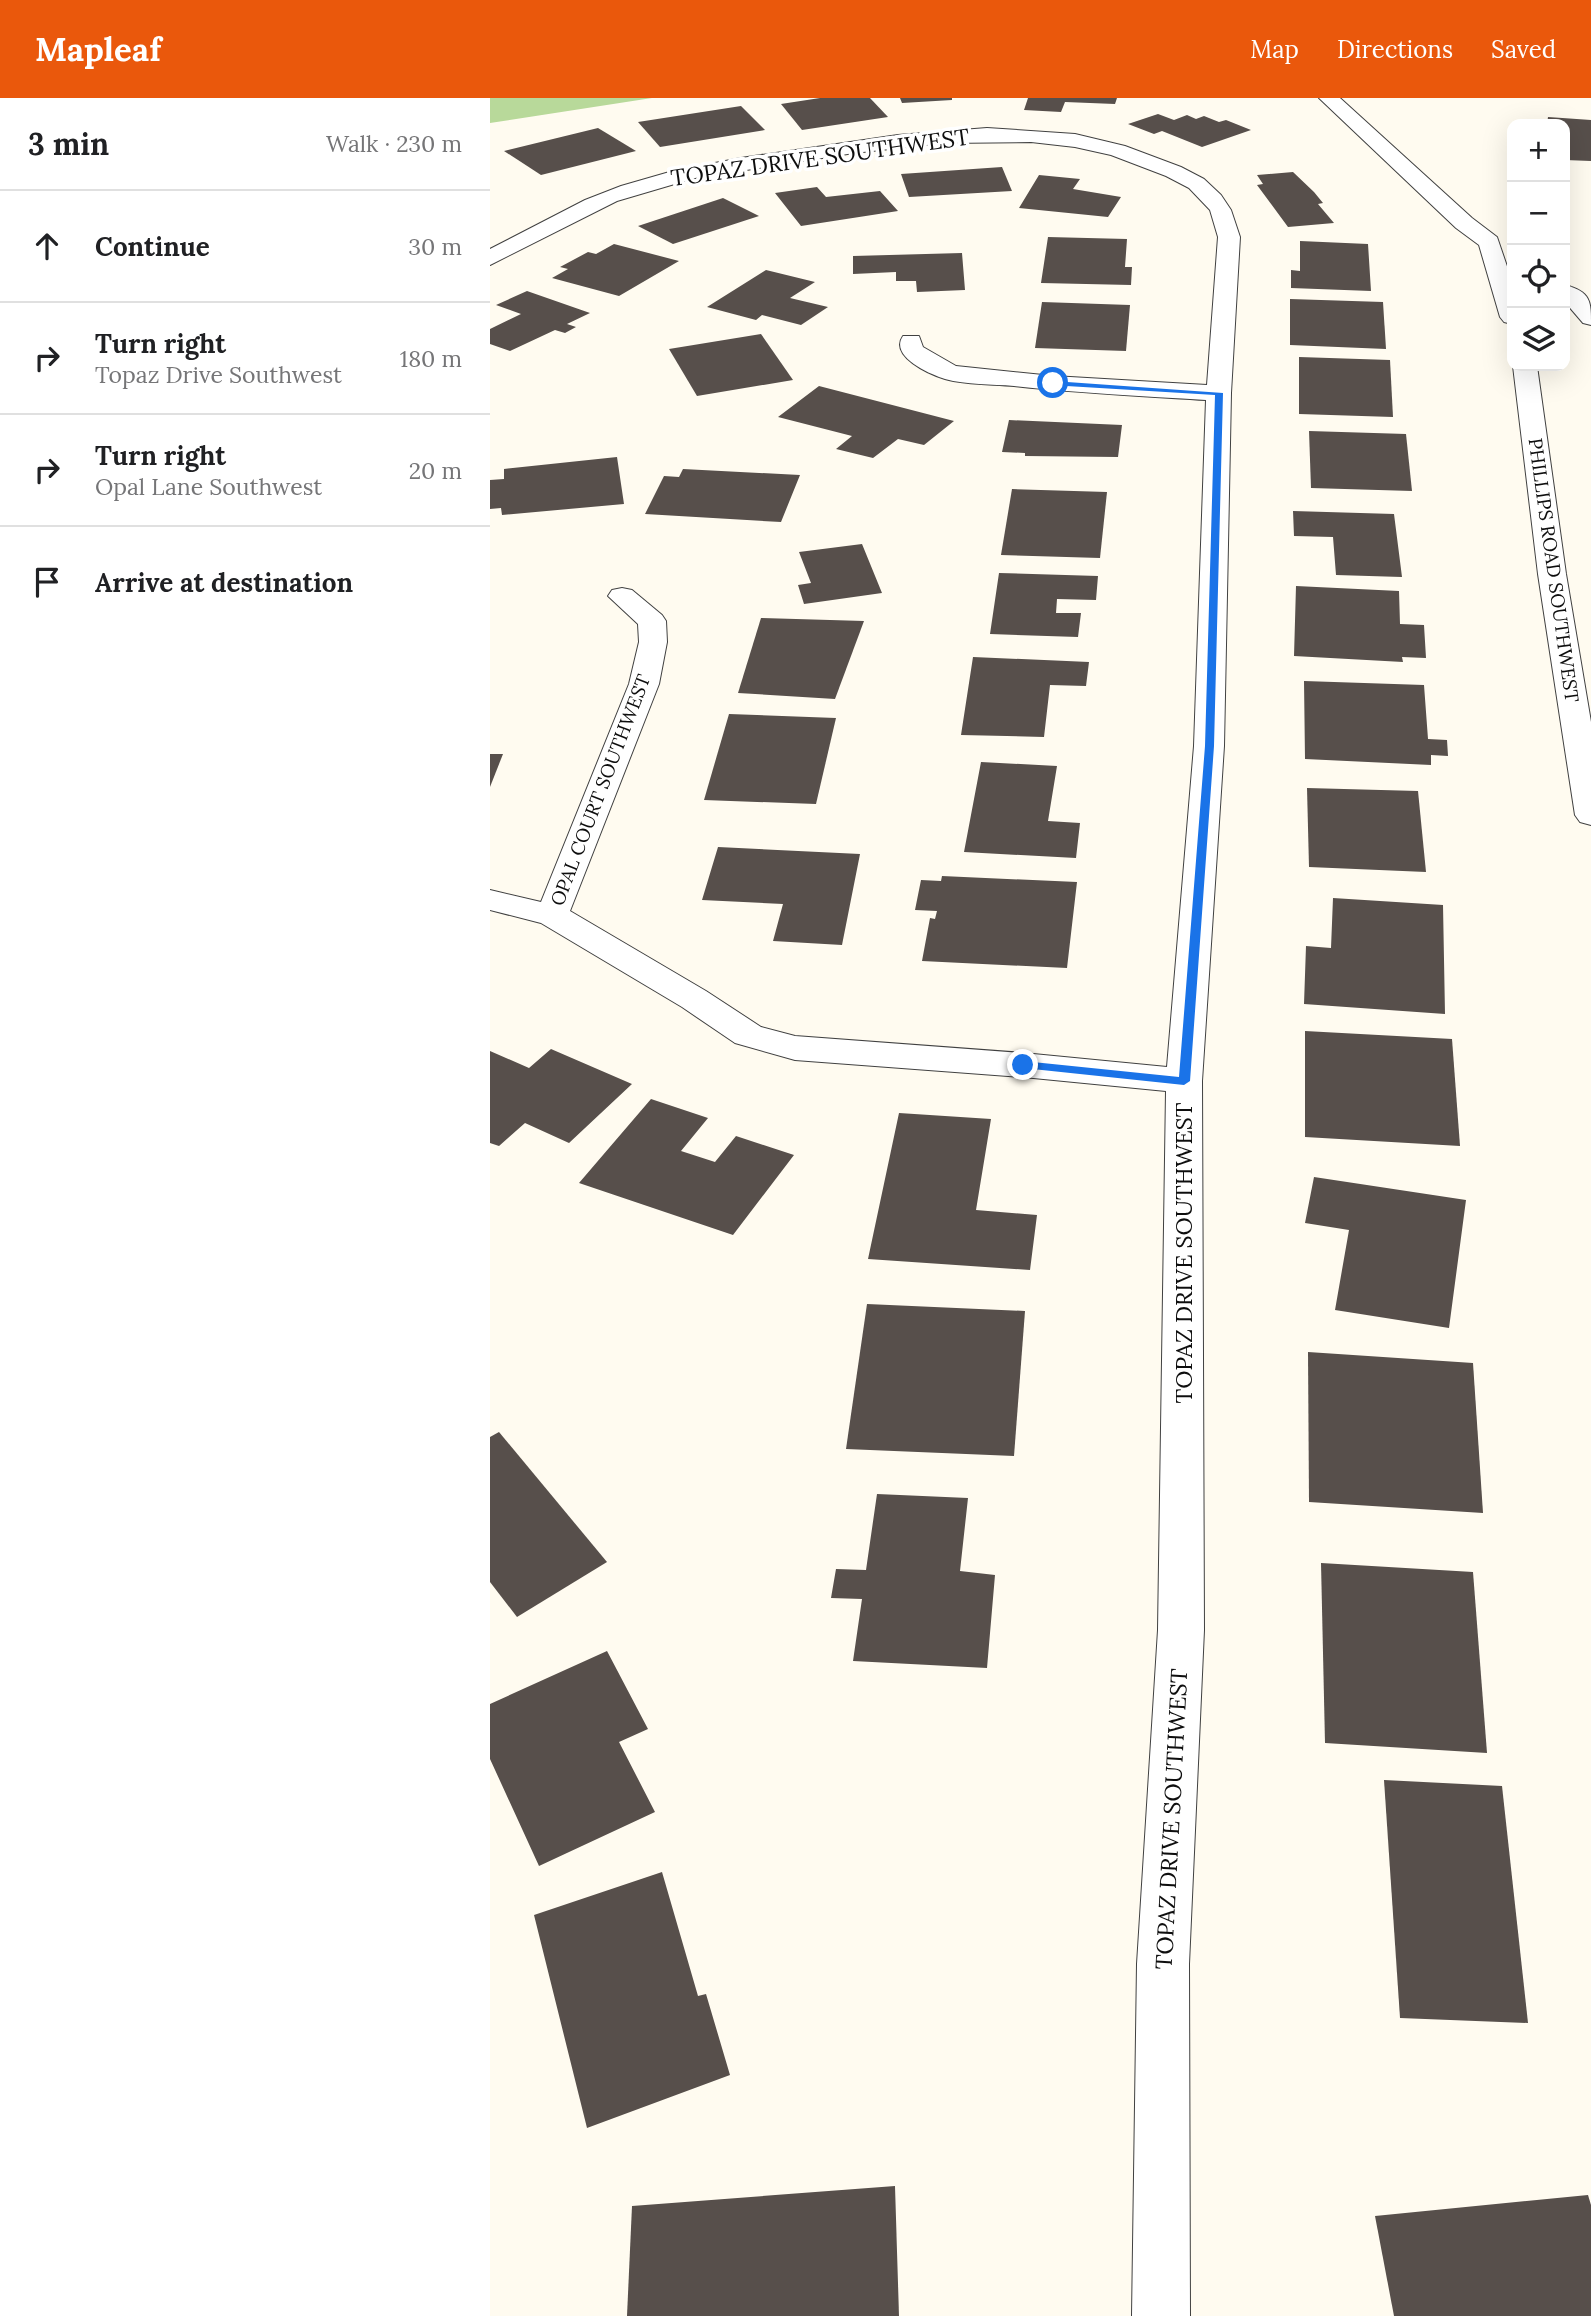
<!DOCTYPE html>
<html lang="en">
<head>
<meta charset="utf-8">
<style>
  :root { --surface:#fff; --page:#f2f2f2; --text:#202124; --muted:#757577; --line:#e0e0e0; --accent:#ea580c }
  body { margin:0; font-family:Lora,serif; background:var(--page); color:var(--text) }
  .controls { position:absolute; right:21px; top:21px; display:grid; overflow:hidden; border-radius:14px; box-shadow:0 7px 28px #0002 }
  .controls button { width:63px; height:63px; display:grid; place-items:center; padding:0; border:0; border-bottom:2px solid var(--line); background:var(--surface); color:var(--text); font:35px sans-serif }
  .stop { position:absolute; width:21px; height:21px; margin:-16px; border:5px solid #1a73e8; border-radius:50%; background:#fff }
  .stop.end { background:#1a73e8; border-color:#fff; box-shadow:0 2px 7px #0008 }
  .list { margin:0; padding:0; list-style:none }
  h2 { display:flex; justify-content:space-between; align-items:center; height:91px; margin:0; padding:0 28px; font-size:30px }
  h2 small { font-size:23px; font-weight:400; color:var(--muted) }
  .list li { display:grid; grid-template-columns:46px 1fr auto; gap:21px; align-items:center; box-sizing:border-box; height:112px; padding:0 28px; border-top:2px solid var(--line) }
  .list b { display:block; font-size:26px; white-space:nowrap }
  .list p { margin:0; font-size:23px; white-space:nowrap; color:var(--muted) }
  .list em { font-size:23px; font-style:normal; color:var(--muted) }
  .icon { flex:none; width:38px; height:38px; fill:none; stroke:currentColor; stroke-width:2; stroke-linecap:round; stroke-linejoin:round }
  .map { position:relative; flex:none; width:1101px; height:2218px; overflow:hidden }
  header { display:flex; align-items:center; gap:42px; box-sizing:border-box; height:98px; padding:0 35px; background:var(--accent); color:#fff }
  header strong { font-size:33px }
  nav { display:flex; gap:38px; margin-inline-start:auto; font-size:24px }
  main { display:flex }
  aside { flex:1; background:var(--surface) }
  .map>svg:first-child { display:block }
</style>
</head>
<body>
<header>
<strong>Mapleaf</strong>
<nav><a>Map</a><a>Directions</a><a>Saved</a></nav>
</header>
<main>
<aside>
<h2>3 min<small>Walk · 230 m</small></h2>
<ul class="list">
<li><svg class="icon" aria-label="ahead" viewBox="0 0 24 24"><path d="M12 20V5M6 11l6-6 6 6"/></svg><div><b>Continue</b></div><em>30 m</em></li>
<li><svg class="icon" aria-label="right" viewBox="0 0 24 24"><path d="M7 20v-9h11M14 6l5 5-5 5"/></svg><div><b>Turn right</b><p>Topaz Drive Southwest</p></div><em>180 m</em></li>
<li><svg class="icon" aria-label="right" viewBox="0 0 24 24"><path d="M7 20v-9h11M14 6l5 5-5 5"/></svg><div><b>Turn right</b><p>Opal Lane Southwest</p></div><em>20 m</em></li>
<li><svg class="icon" aria-label="arrive" viewBox="0 0 24 24"><path d="M6 21V4h12l-3 4 3 4H6"/></svg><div><b>Arrive at destination</b></div></li>
</ul>
</aside>
<div class="map">
<svg width="1101" height="2218" viewBox="0 0 1101 2218">
  <rect width="100%" height="100%" fill="#fffbf0"/>
  <path fill="#b8d99a" d="M0,0H162L0,25Z"/>
  <g fill="#574f4b">
    <path d="M330,0H380L398,19L312,32L291,6Z"/>
    <path d="M410,0H462V2L412,5Z"/>
    <path d="M538,0H627L625,6L575,4L571,14L534,12Z"/>
    <path d="M251,8L275,32L170,49L148,24Z"/>
    <path d="M668,16L684,22L697,17L706,21L714,18L729,24L736,22L761,32L712,49L672,33L664,36L638,26Z"/>
    <path d="M1058,19L1101,22V63L1075,62V26H1057Z"/>
    <path d="M108,30L146,53L51,77L14,53Z"/>
    <path d="M512,69L522,93L419,99L411,76Z"/>
    <path d="M803,74L824,94L833,105L828,106L844,125L798,129L767,87L773,86L767,77Z"/>
    <path d="M549,77L590,81L583,91L631,99L618,119L529,110Z"/>
    <path d="M327,89L336,99L390,93L408,113L311,128L285,95Z"/>
    <path d="M233,100L269,118L183,146L148,128Z"/>
    <path d="M558,139L637,141L635,169H642L641,187L551,185Z"/>
    <path d="M810,143L878,146L881,193L801,190V172L810,173Z"/>
    <path d="M124,146L189,163L129,198L62,180L78,171L70,169L98,154L106,156Z"/>
    <path d="M472,155L475,192L427,194L426,183H406V174L363,176V158Z"/>
    <path d="M276,172L325,184L300,200L338,209L311,227L272,217L266,222L217,209Z"/>
    <path d="M37,193L100,215L77,226L86,229L75,235L65,232L20,253L0,246V231L31,216L6,207Z"/>
    <path d="M800,201L893,204L896,251L800,247Z"/>
    <path d="M552,204L640,207L636,253L545,250Z"/>
    <path d="M271,236L303,282L207,298L179,251Z"/>
    <path d="M809,259L900,262L903,319L809,316Z"/>
    <path d="M329,288L464,323L434,347L408,341L383,360L346,351L362,338L288,319Z"/>
    <path d="M519,322L632,327L628,359L535,358V355L512,354Z"/>
    <path d="M819,333L916,336L922,393L821,390Z"/>
    <path d="M127,359L134,406L12,417L11,410L0,411V382L14,381V371Z"/>
    <path d="M193,371L310,377L291,424L155,416L174,378L189,379Z"/>
    <path d="M522,391L617,394L610,460L511,457Z"/>
    <path d="M803,413L904,416L912,479L846,477L843,439L804,438Z"/>
    <path d="M372,446L392,495L314,506L308,487L321,485L309,454Z"/>
    <path d="M509,475L608,478L606,502L567,501L566,515H591L588,539L500,536Z"/>
    <path d="M806,488L909,493L910,526L934,527L936,560L912,559L913,564L804,558Z"/>
    <path d="M271,520L374,523L345,601L248,595Z"/>
    <path d="M483,559L599,564L596,588L560,587L554,639L471,637Z"/>
    <path d="M814,583L934,587L938,641L957,642L958,658L941,657V667L815,661Z"/>
    <path d="M239,616L346,620L326,706L214,702Z"/>
    <path d="M0,656H13L0,689Z"/>
    <path d="M491,664L567,668L558,723L590,725L586,760L474,754Z"/>
    <path d="M817,690L928,693L936,774L819,769Z"/>
    <path d="M228,749L370,756L352,847L283,843L293,806L212,802Z"/>
    <path d="M452,778L587,784L577,870L432,863L440,820L445,821L447,813L425,812L431,782L451,783Z"/>
    <path d="M843,800L953,807L955,916L814,906L816,848L841,850Z"/>
    <path d="M815,933L962,941L970,1048L815,1039Z"/>
    <path d="M61,951L142,986L79,1045L35,1025L9,1048L0,1045V953L39,970Z"/>
    <path d="M161,1001L218,1020L191,1053L225,1064L246,1038L304,1057L243,1137L89,1085Z"/>
    <path d="M409,1015L501,1021L486,1112L547,1117L540,1172L378,1161Z"/>
    <path d="M824,1079L976,1102L959,1230L845,1212L859,1132L815,1125Z"/>
    <path d="M377,1206L535,1213L524,1358L356,1351Z"/>
    <path d="M818,1254L983,1265L993,1415L819,1404Z"/>
    <path d="M9,1334L117,1464L27,1519L0,1484V1339Z"/>
    <path d="M387,1396L478,1400L470,1473L505,1477L497,1570L363,1563L372,1501L341,1500L346,1471L376,1472Z"/>
    <path d="M831,1465L983,1474L997,1655L835,1645Z"/>
    <path d="M117,1553L158,1631L129,1644L165,1714L49,1768L0,1661V1606Z"/>
    <path d="M894,1682L1012,1688L1038,1925L910,1920Z"/>
    <path d="M172,1774L208,1898L216,1896L240,1977L97,2030L44,1817Z"/>
    <path d="M405,2088L409,2218H137L142,2108Z"/>
    <path d="M1098,2097L1101,2107V2218H904L885,2118Z"/>
  </g>
  <g fill="none" stroke-linecap="round" stroke-linejoin="round">
    <defs>
      <g id="minor">
        <path d="M829,0H850L982,120L1007,139L1022,183V226L1014,224L1010,219L989,147L966,130Z"/>
        <path d="M497,30L585,36L635,48L691,69L714,81L731,97L741,112L750,139L741,295L734,648L712,983L714,1532L699,1866L700,2218H642L647,1866L668,1532L676,993L533,979L305,962L245,945L192,909L51,825L0,812V792L51,804L139,586L149,544L148,526L118,498L122,492L132,490L142,492L172,517L176,523L177,544L169,586L80,813L216,893L271,929L305,938L533,955L677,969L704,648L716,302C652,298 588,295 524,288C502,286 476,287 455,281C439,276 399,258 413,238H429L433,249L466,268L563,278L717,287L728,139L720,112L699,90L676,78L621,57L585,49L541,44L453,45L364,55L205,80L127,103L0,167V151L95,102L131,88L183,73L251,60L408,37Z"/>
        <path d="M1075,187C1101,194 1101,203 1101,227L1093,225L1075,204Z"/>
        <path d="M1023,268H1047L1076,476L1101,624V727L1090,724L1085,717L1048,476Z"/>
      </g>
    </defs>
    <use href="#minor" stroke="#414141" stroke-width="2"/>
    <use href="#minor" fill="#fff" fill-rule="evenodd"/>
  </g>
  <path fill="#1a73e8" d="M563,283L733,295L724,648L700,983L694,987L533,970L528,967L533,963L689,979L715,648L725,297L560,287Z"/>
  <g text-anchor="middle" dominant-baseline="central" stroke-width="7" stroke-linejoin="round" paint-order="stroke">
    <g font-size="19" fill="#0e0e0e" stroke="#fff">
      <text transform="translate(1064 472) rotate(82)">PHILLIPS ROAD SOUTHWEST</text>
      <text transform="translate(110 692) rotate(-69)">OPAL COURT SOUTHWEST</text>
    </g>
    <g font-size="23" fill="#0e0e0e" stroke="#fff">
      <text transform="translate(330 59) rotate(-8)">TOPAZ DRIVE SOUTHWEST</text>
      <text transform="translate(693 1155) rotate(-90)">TOPAZ DRIVE SOUTHWEST</text>
      <text transform="translate(681 1721) rotate(-87)">TOPAZ DRIVE SOUTHWEST</text>
    </g>
  </g>
</svg>
<div class="controls">
<button>+</button>
<button>−</button>
<button><svg class="icon" aria-label="locate" viewBox="0 0 24 24"><circle cx="12" cy="12" r="6"/><path d="M12 2v4M12 18v4M2 12h4M18 12h4"/></svg></button>
<button><svg class="icon" aria-label="layers" viewBox="0 0 24 24"><path d="M12 4l9 5-9 5-9-5zM3 14l9 5 9-5"/></svg></button>
</div>
<div class="stop" style="left:563px;top:285px"></div>
<div class="stop end" style="left:533px;top:967px"></div>
</div>
</main>
</body>
</html>
